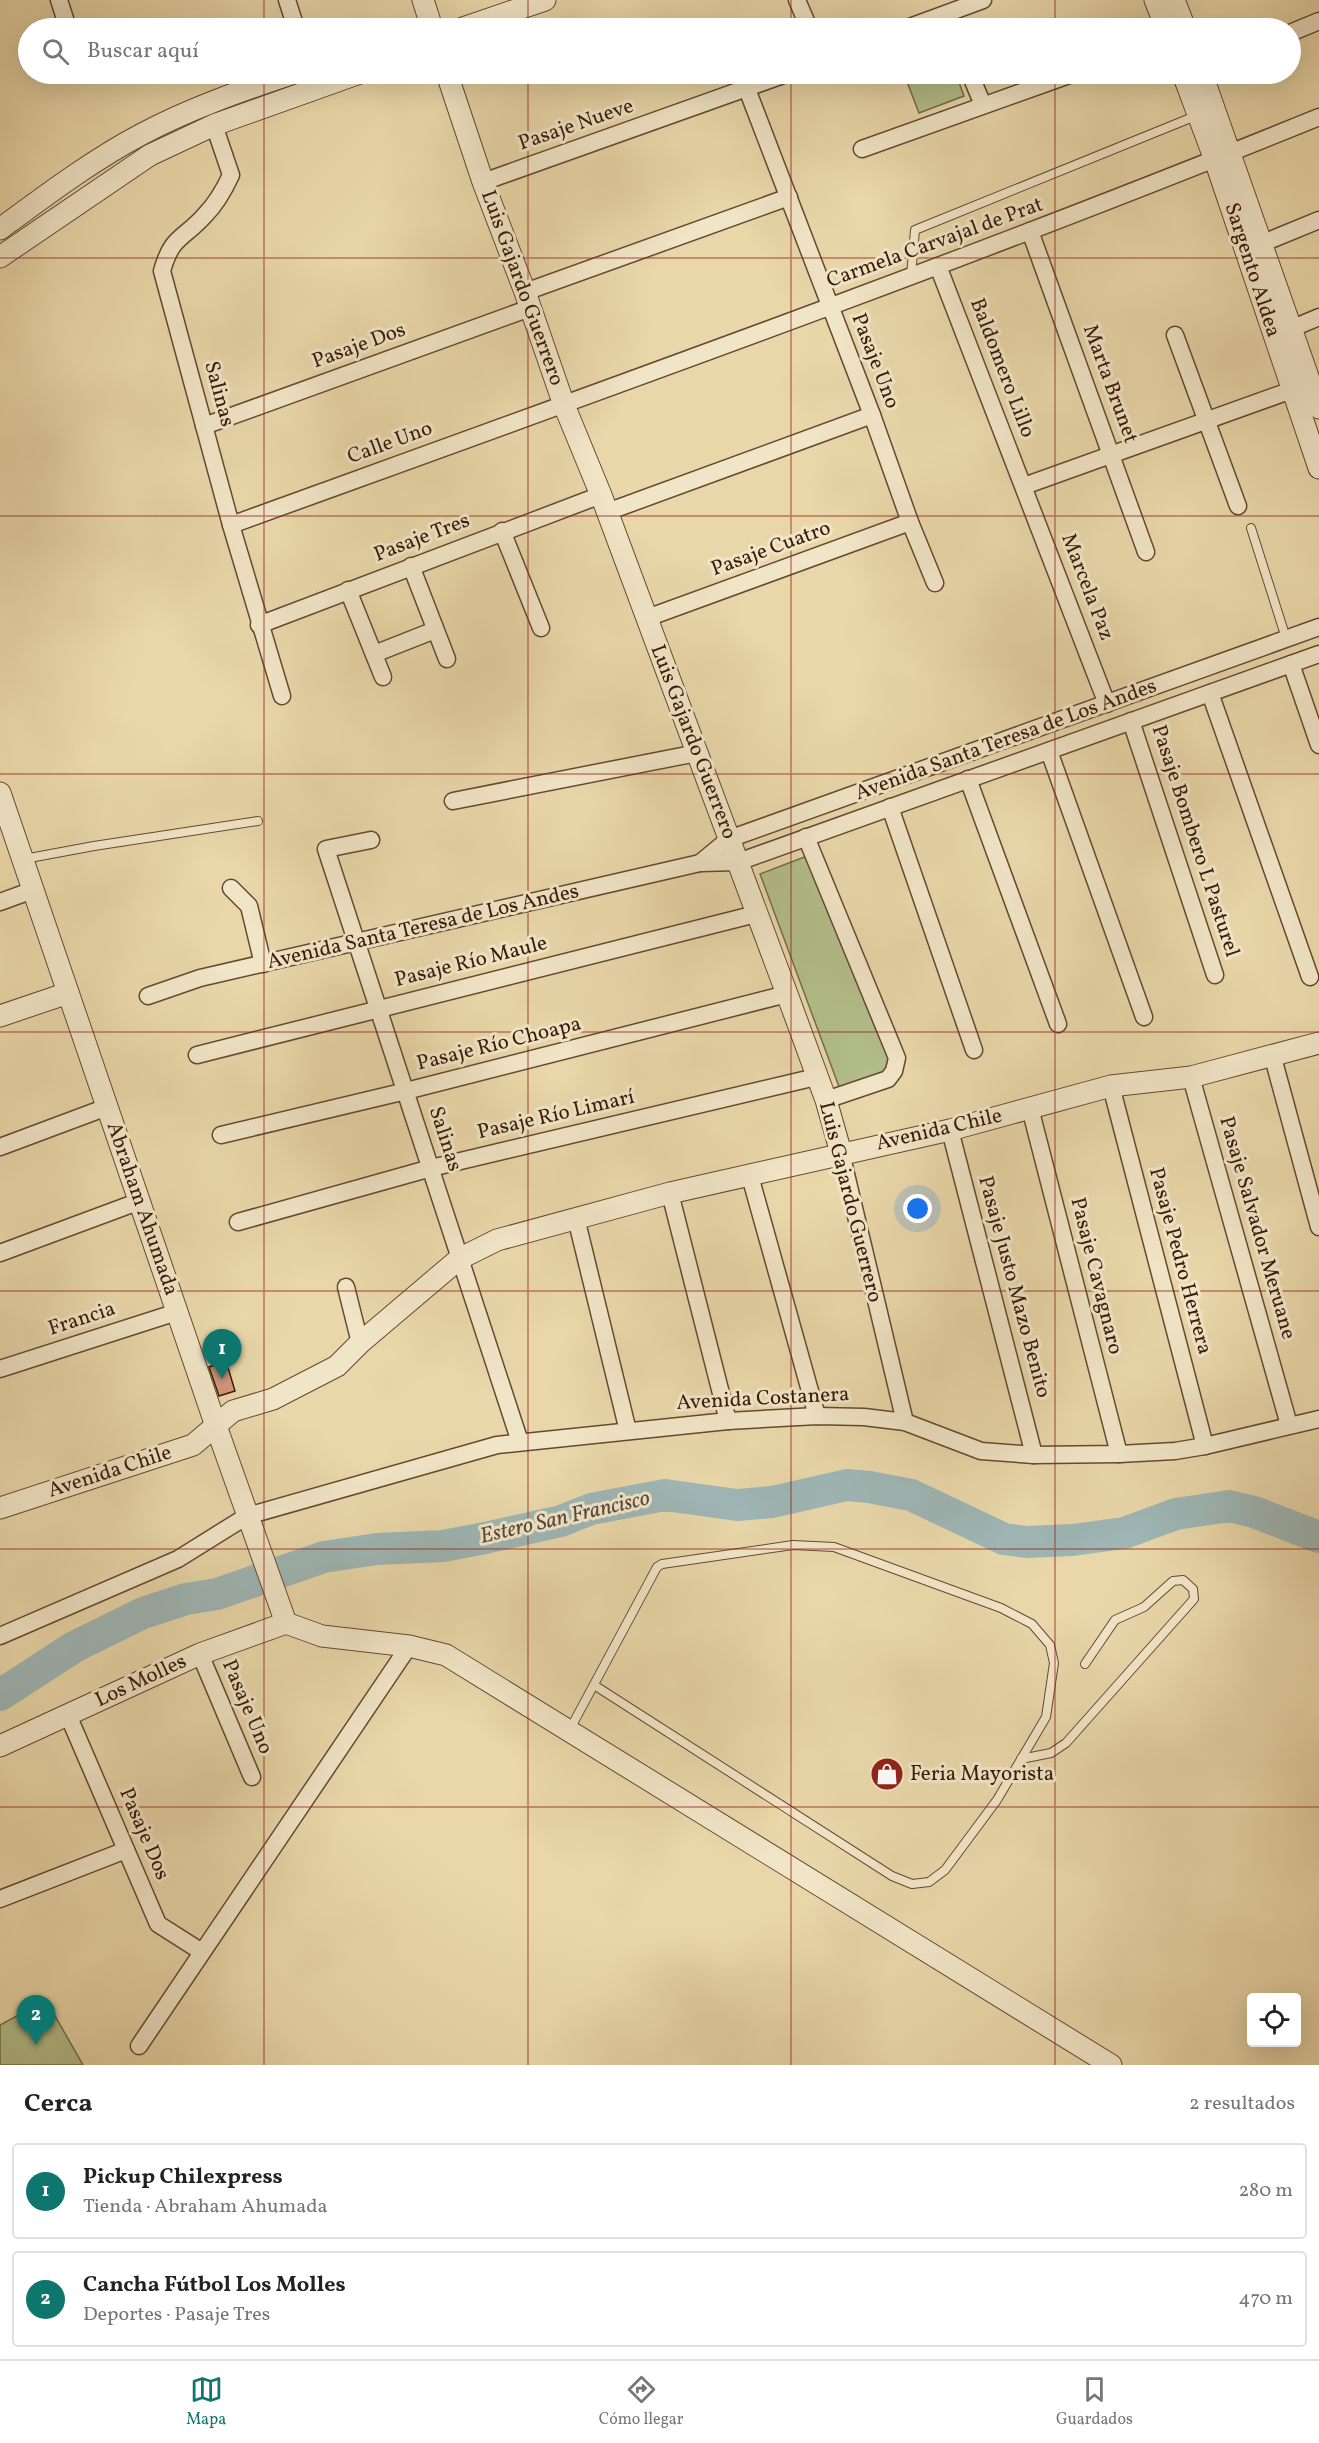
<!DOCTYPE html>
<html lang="es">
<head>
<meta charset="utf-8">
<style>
  :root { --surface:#fff; --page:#f2f2f2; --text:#222; --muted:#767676; --line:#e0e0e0; --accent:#0f766e }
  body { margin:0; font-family:Vollkorn,serif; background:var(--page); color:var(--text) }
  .controls { position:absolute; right:18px; bottom:18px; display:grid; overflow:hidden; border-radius:6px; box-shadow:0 6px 24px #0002 }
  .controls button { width:54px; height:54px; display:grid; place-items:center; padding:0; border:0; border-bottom:2px solid var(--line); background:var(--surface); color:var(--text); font:30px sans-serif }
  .you { position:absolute; left:918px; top:1209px; width:21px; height:21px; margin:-15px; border:4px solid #fff; border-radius:50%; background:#1a73e8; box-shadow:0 0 0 9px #1a73e833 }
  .badge { display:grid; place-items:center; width:39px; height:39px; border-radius:50%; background:var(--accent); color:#fff; font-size:20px; font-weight:700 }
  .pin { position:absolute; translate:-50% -50px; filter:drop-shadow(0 2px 3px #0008) }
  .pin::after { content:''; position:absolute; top:32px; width:21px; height:18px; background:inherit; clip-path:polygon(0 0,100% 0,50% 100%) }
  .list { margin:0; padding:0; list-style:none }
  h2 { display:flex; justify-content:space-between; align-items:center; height:78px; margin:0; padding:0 24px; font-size:26px }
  h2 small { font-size:20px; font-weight:400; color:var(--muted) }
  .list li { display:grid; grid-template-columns:39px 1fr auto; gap:18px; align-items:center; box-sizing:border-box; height:96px; margin:0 12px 12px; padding:0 12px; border:2px solid var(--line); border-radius:6px }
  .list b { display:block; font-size:22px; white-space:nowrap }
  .list p { margin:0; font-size:20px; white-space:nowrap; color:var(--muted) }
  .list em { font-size:20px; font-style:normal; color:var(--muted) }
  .icon { flex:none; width:33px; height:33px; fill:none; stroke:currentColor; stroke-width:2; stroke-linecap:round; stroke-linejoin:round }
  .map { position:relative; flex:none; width:1319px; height:2065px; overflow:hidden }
  .search { position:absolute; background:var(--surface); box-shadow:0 6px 24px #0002; left:18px; right:18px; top:18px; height:66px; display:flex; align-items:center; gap:15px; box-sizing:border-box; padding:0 21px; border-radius:33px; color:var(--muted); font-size:22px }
  .sheet { height:294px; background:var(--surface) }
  nav { display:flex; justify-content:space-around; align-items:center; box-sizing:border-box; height:84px; border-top:2px solid var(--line); background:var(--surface); font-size:16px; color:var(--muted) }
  nav a { display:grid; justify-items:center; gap:3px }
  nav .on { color:var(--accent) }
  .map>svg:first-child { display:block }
</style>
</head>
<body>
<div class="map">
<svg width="1319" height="2065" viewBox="0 0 1319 2065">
  <rect width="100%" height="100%" fill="#e9d7a9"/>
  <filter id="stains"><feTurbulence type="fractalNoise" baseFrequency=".00333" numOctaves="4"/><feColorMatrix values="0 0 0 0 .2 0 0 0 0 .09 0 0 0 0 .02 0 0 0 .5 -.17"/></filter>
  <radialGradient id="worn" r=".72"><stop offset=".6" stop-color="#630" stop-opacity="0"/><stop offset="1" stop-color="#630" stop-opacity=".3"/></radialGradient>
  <g fill="#b3bf8b" stroke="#766c4a" stroke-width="1.5">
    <path d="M904,74H956L964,96L919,113Z"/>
    <path d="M807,856L893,1063L884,1076L841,1092L760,874Z"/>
    <path d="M46,2000L83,2065H0V2025Z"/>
  </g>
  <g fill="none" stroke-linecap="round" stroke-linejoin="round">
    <path stroke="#9eb6b5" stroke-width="32" d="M0,1695L74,1647L143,1613L186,1599L217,1594L324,1557L377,1549L443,1546L485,1538L561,1521L591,1509L665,1495L737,1505L772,1502L847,1485L869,1487L911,1495L1004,1539L1026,1542L1073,1540L1124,1533L1176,1514L1229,1506L1254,1512L1319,1537"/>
  </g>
  <path fill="#d4987d" stroke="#381a0a" stroke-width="1.5" d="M226,1361L235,1391L219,1396L209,1367Z"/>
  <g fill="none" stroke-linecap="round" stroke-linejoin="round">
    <defs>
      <g id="service">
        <path d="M911,276L915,230L1198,115"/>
        <path d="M1251,528L1286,638"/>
        <path d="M24,859L94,846L258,821"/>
        <path d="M569,1731L657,1567L662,1564L793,1545L834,1547L1001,1608L1032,1624L1050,1645L1054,1663L1046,1717L997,1800L945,1870L929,1882L912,1884L892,1876L594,1685"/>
        <path d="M1021,1759L1051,1753L1066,1743L1194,1599L1193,1589L1183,1580L1173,1581L1144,1607L1115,1620L1085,1664"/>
      </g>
      <g id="minor">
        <path d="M59,0L68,28"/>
        <path d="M287,0L296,28"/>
        <path d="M797,0L809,28"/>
        <path d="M947,14L953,28"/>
        <path d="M907,28L983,0"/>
        <path d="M1290,33L1319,21"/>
        <path d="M970,74L983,105"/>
        <path d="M747,89L872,415L910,522L935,583"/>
        <path d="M214,125L231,175C224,190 217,203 205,215C183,240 172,235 162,271L231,525L282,696"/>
        <path d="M862,149L1072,74"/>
        <path d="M483,182L786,74"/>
        <path d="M1030,231L1146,552"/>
        <path d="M1263,243L1319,220"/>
        <path d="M938,266L1107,704"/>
        <path d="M525,292L789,197"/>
        <path d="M1293,328L1319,317"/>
        <path d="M1175,335L1238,506"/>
        <path d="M204,426L530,308"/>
        <path d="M1024,486L1303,386"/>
        <path d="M607,512L872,415"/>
        <path d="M231,525C595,393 960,263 1319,117"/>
        <path d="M502,531L541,628"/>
        <path d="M411,566L447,659"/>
        <path d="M348,590L383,677"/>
        <path d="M647,618L910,522"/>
        <path d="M259,625L601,495"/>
        <path d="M374,654L435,630"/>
        <path d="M1291,664L1319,745"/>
        <path d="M1210,693L1310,977"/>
        <path d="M1131,721L1215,975"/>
        <path d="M1049,751L1144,1017"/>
        <path d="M968,779L1058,1024"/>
        <path d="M453,801L697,753"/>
        <path d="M890,807L974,1050"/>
        <path d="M806,837L897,1058L894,1071L888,1079L826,1100"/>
        <path d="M371,840L326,849L520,1442"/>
        <path d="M700,863L729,839L1319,627"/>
        <path d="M231,888L249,906L263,964"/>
        <path d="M0,902L33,890"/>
        <path d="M148,996L200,978L700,863L738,862L1319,654"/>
        <path d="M1272,1054L1319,1227"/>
        <path d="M197,1055L756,914"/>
        <path d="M1191,1077L1289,1425"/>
        <path d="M1111,1086L1205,1446"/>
        <path d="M1030,1108L1119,1454"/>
        <path d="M950,1130L1034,1455"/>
        <path d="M221,1135L406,1091L787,994"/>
        <path d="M0,1147L107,1107"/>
        <path d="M841,1153L905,1422"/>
        <path d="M750,1176L817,1416"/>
        <path d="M670,1193L728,1421"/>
        <path d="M576,1218L628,1431"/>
        <path d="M238,1222L431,1168L816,1077"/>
        <path d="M0,1253L140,1201"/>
        <path d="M346,1287L360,1343"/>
        <path d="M0,1369L177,1312"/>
        <path d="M0,1636L178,1559L247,1516L497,1445L728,1421L817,1416L864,1417L905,1422L981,1451L1034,1455L1119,1454L1175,1451L1205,1446L1319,1419"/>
        <path d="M200,1654L252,1777"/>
        <path d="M68,1715L158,1924L202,1952"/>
        <path d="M0,1899L126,1850"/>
        <path d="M139,2046L409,1646"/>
      </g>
      <g id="tertiary">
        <path d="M423,0L432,28"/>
        <path d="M1155,0L1166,28"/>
        <path d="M1174,0L1185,28"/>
        <path d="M463,28L545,0"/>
        <path d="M447,74L483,182L525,292L564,405L601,495L787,994L826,1100L841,1153"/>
        <path d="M1183,74L1215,160L1319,468"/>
        <path d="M1202,74L1319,408"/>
        <path d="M0,229C45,196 91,161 142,134C189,109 240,91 291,74"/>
        <path d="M0,257L150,155L214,125L357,74"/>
        <path d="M0,793L216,1426L286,1623"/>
        <path d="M0,1016L68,993"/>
        <path d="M0,1508L193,1445L233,1411L273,1399L337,1366L360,1343L459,1259L497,1240L670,1193L950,1130L1111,1086L1191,1077L1319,1043"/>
        <path d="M286,1623L322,1636L409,1646L446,1655L1111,2065"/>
        <path d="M0,1746L200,1654L286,1623"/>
      </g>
    </defs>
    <use href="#service" stroke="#644932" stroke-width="10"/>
    <use href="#minor" stroke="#644932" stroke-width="19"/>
    <use href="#tertiary" stroke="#644932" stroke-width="23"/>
    <use href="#service" stroke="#f1e5c7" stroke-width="8"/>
    <use href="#minor" stroke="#f1e5c7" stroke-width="16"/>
    <use href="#tertiary" stroke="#f1e5c7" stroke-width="21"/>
  </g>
  <path fill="none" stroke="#8f2418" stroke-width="1.5" stroke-opacity="0.55" d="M264,0V28M528,0V28M791,0V28M1055,0V28M264,74V2065M528,74V2065M791,74V2065M1055,74V2065M0,258H1319M0,516H1319M0,774H1319M0,1032H1319M0,1291H1319M0,1549H1319M0,1807H1319"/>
  <defs>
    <symbol id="shop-disc" viewBox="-11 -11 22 22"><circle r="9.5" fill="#8f2418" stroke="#f1e5c7"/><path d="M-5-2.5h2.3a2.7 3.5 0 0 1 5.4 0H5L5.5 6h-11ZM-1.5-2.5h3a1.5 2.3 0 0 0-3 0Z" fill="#fff"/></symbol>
  </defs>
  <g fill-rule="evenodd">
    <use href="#shop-disc" x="868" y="1755" width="38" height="38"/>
  </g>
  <g text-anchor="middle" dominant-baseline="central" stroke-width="6" stroke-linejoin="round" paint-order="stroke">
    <g font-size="21" fill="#381a0a" stroke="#f1e5c7">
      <text transform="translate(576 125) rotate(-19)">Pasaje Nueve</text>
      <text transform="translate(935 243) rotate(-20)">Carmela Carvajal de Prat</text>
      <text transform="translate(1252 270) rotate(72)">Sargento Aldea</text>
      <text transform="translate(522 288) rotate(70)">Luis Gajardo Guerrero</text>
      <text transform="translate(359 346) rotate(-20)">Pasaje Dos</text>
      <text transform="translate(875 361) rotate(69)">Pasaje Uno</text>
      <text transform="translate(1002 368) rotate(69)">Baldomero Lillo</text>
      <text transform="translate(1110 384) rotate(70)">Marta Brunet</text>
      <text transform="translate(219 394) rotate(75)">Salinas</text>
      <text transform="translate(390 443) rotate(-20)">Calle Uno</text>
      <text transform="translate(422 538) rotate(-21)">Pasaje Tres</text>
      <text transform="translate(771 549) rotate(-20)">Pasaje Cuatro</text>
      <text transform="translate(1087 587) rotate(69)">Marcela Paz</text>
      <text transform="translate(1006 740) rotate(-20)">Avenida Santa Teresa de Los Andes</text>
      <text transform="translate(693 742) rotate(69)">Luis Gajardo Guerrero</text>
      <text transform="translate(1195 841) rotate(72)">Pasaje Bombero L Pasturel</text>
      <text transform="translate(423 927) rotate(-13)">Avenida Santa Teresa de Los Andes</text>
      <text transform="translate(471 962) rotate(-14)">Pasaje Río Maule</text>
      <text transform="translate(499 1044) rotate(-14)">Pasaje Río Choapa</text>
      <text transform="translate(556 1115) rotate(-13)">Pasaje Río Limarí</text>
      <text transform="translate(939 1130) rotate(-13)">Avenida Chile</text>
      <text transform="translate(445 1139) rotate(72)">Salinas</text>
      <text transform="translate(850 1202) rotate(76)">Luis Gajardo Guerrero</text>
      <text transform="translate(142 1209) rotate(71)">Abraham Ahumada</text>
      <text transform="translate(1257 1228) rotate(74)">Pasaje Salvador Meruane</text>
      <text transform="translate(1180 1261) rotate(75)">Pasaje Pedro Herrera</text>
      <text transform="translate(1096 1276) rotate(76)">Pasaje Cavagnaro</text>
      <text transform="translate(1014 1287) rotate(75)">Pasaje Justo Mazo Benito</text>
      <text transform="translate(82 1319) rotate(-18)">Francia</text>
      <text transform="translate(763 1399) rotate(-3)">Avenida Costanera</text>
      <text transform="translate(110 1472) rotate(-18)">Avenida Chile</text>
      <text transform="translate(141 1681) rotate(-25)">Los Molles</text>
      <text transform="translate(247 1707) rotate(67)">Pasaje Uno</text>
      <text transform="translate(144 1834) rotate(67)">Pasaje Dos</text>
    </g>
    <g font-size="21" fill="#381a0a" stroke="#f1e5c7" text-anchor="start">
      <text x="910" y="1774">Feria Mayorista</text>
    </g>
    <g font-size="22" font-style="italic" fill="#57493d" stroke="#f1e5c7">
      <text transform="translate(565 1518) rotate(-13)">Estero San Francisco</text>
    </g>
  </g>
  <rect width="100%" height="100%" filter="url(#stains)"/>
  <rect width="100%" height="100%" fill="url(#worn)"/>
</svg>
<div class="controls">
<button><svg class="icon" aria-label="locate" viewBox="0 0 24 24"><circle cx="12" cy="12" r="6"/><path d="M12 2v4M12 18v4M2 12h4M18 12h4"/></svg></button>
</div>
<div class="you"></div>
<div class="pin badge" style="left:222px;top:1379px">1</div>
<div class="pin badge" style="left:36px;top:2045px">2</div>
<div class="search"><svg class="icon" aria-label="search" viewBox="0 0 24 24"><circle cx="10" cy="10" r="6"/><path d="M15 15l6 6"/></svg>Buscar aquí</div>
</div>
<section class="sheet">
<h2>Cerca<small>2 resultados</small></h2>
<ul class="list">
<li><span class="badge">1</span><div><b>Pickup Chilexpress</b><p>Tienda · Abraham Ahumada</p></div><em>280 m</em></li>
<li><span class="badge">2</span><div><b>Cancha Fútbol Los Molles</b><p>Deportes · Pasaje Tres</p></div><em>470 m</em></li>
</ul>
</section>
<nav>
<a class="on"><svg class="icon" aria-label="map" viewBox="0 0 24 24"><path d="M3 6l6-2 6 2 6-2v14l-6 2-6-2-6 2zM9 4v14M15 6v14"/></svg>Mapa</a>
<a><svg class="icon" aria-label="directions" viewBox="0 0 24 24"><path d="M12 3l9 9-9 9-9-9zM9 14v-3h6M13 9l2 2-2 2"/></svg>Cómo llegar</a>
<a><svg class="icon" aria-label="saved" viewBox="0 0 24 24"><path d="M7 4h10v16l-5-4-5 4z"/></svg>Guardados</a>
</nav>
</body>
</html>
